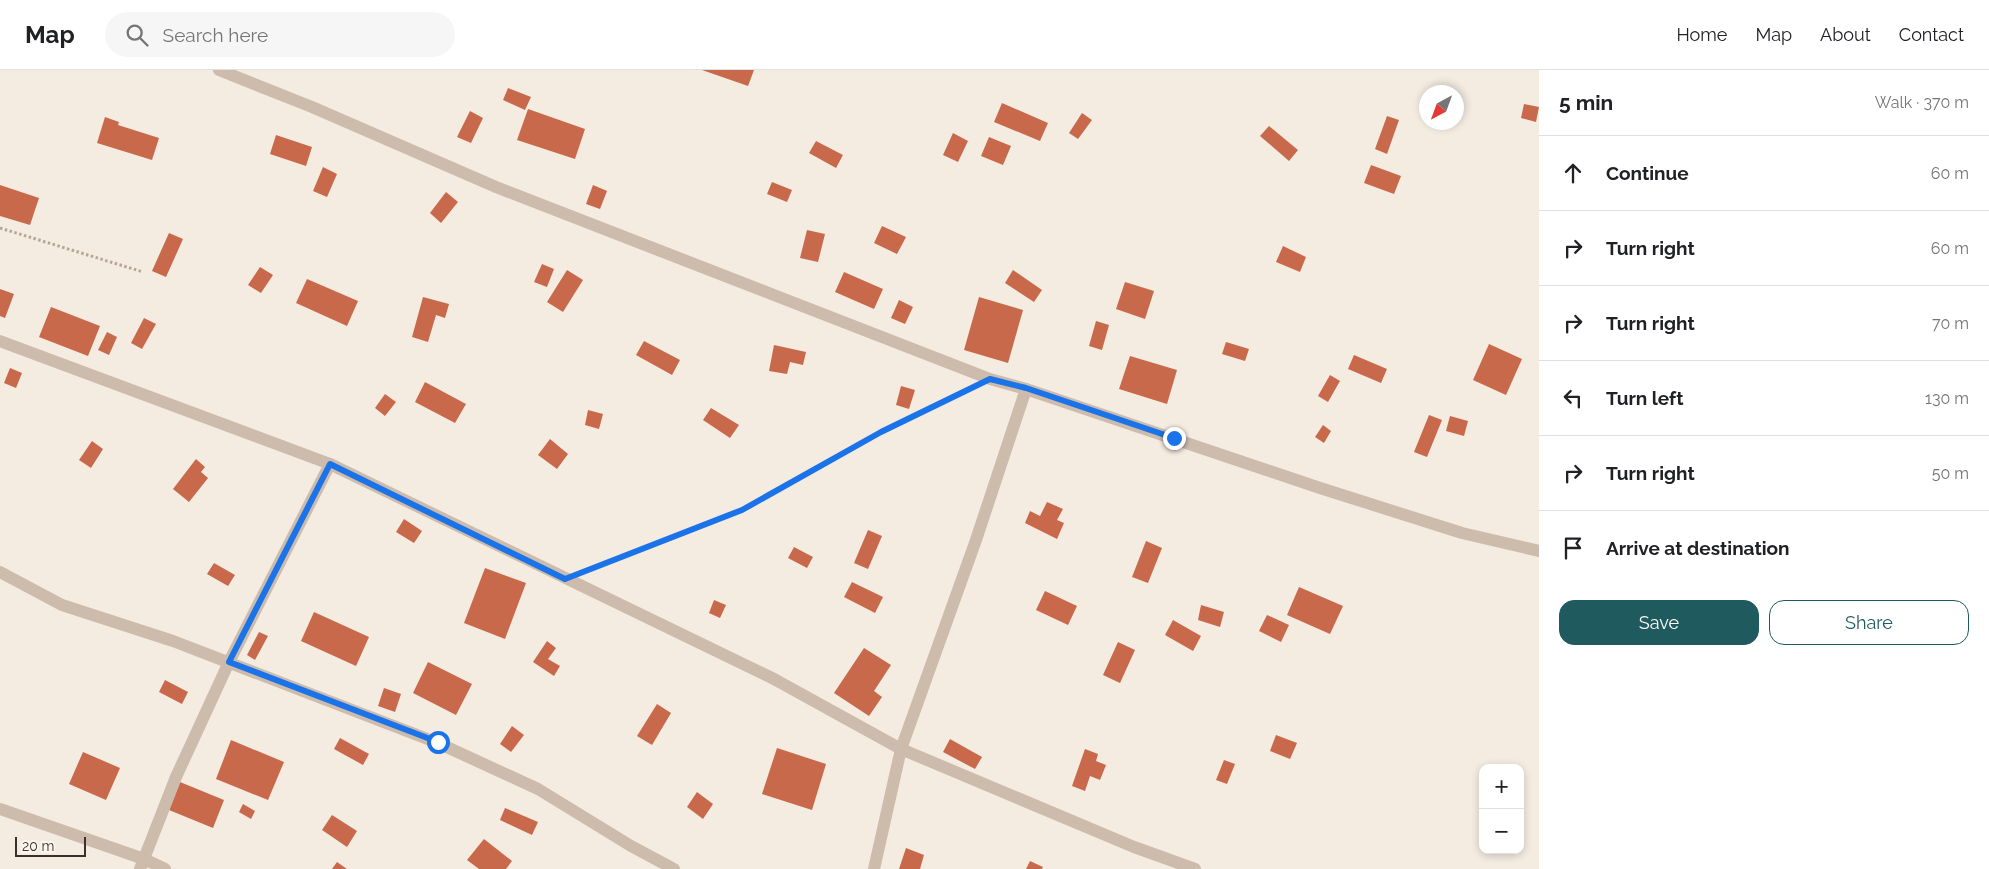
<!DOCTYPE html>
<html lang="en">
<head>
<meta charset="utf-8">
<style>
  :root { --surface:#fff; --page:#f6f6f6; --text:#202124; --muted:#757577; --line:#e0e0e0; --accent:#1f5a5e }
  body { margin:0; font-family:Raleway,sans-serif; background:var(--page); color:var(--text) }
  .controls { position:absolute; right:15px; bottom:15px; display:grid; overflow:hidden; border-radius:10px; box-shadow:0 2px 8px #0003 }
  .controls button { width:45px; height:45px; display:grid; place-items:center; padding:0; border:0; border-bottom:1px solid var(--line); background:var(--surface); color:var(--text); font:25px sans-serif }
  .compass { position:absolute; left:1419px; top:15px; width:45px; height:45px; border-radius:50%; background:var(--surface); box-shadow:0 2px 8px #0003; rotate:221deg }
  .scale { position:absolute; left:15px; bottom:12px; width:71px; box-sizing:border-box; padding-left:5px; border:2px solid #3b302b; border-top:0; font-size:14px; line-height:18px; white-space:nowrap; color:#3b302b; -webkit-text-stroke:4px #fbf5ee; paint-order:stroke }
  .stop { position:absolute; width:15px; height:15px; margin:-11px; border:4px solid #1a73e8; border-radius:50%; background:#fff }
  .stop.end { background:#1a73e8; border-color:#fff; box-shadow:0 1px 5px #0008 }
  .list { margin:0; padding:0; list-style:none }
  h2 { display:flex; justify-content:space-between; align-items:center; height:65px; margin:0; padding:0 20px; font-size:21px }
  h2 small { font-size:16px; font-weight:400; color:var(--muted) }
  .list li { display:grid; grid-template-columns:32px 1fr auto; gap:15px; align-items:center; box-sizing:border-box; height:75px; padding:0 20px; border-top:1px solid var(--line) }
  .list b { display:block; font-size:19px; white-space:nowrap }
  .list em { font-size:16px; font-style:normal; color:var(--muted) }
  .actions { display:flex; gap:10px; padding:15px 20px }
  .actions a { flex:1; padding:11px 0; border:1px solid var(--accent); border-radius:15px; text-align:center; font-size:18px; color:var(--accent) }
  .actions .main { background:var(--accent); color:#fff }
  .icon { flex:none; width:28px; height:28px; fill:none; stroke:currentColor; stroke-width:2; stroke-linecap:round; stroke-linejoin:round }
  .map { position:relative; flex:none; width:1539px; height:799px; overflow:hidden }
  header { display:flex; align-items:center; gap:30px; box-sizing:border-box; height:70px; padding:0 25px; background:var(--surface); border-bottom:1px solid var(--line) }
  header strong { font-size:24px }
  nav { display:flex; gap:28px; margin-inline-start:auto; font-size:18px }
  .search { width:350px; height:45px; background:var(--page); display:flex; align-items:center; gap:12px; box-sizing:border-box; padding:0 18px; border-radius:28px; color:var(--muted); font-size:19px }
  main { display:flex }
  aside { flex:1; background:var(--surface) }
  .map>svg:first-child { display:block }
</style>
</head>
<body>
<header>
<strong>Map</strong>
<div class="search"><svg class="icon" aria-label="search" viewBox="0 0 24 24"><circle cx="10" cy="10" r="6"/><path d="M15 15l6 6"/></svg>Search here</div>
<nav><a>Home</a><a>Map</a><a>About</a><a>Contact</a></nav>
</header>
<main>
<div class="map">
<svg width="1539" height="799" viewBox="0 0 1539 799">
  <rect width="100%" height="100%" fill="#f4ebe1"/>
  <g fill="#c8694b">
    <path d="M702,0H754L748,16Z"/>
    <path d="M508,18L531,27L525,40L503,30Z"/>
    <path d="M1002,33L1048,53L1040,71L994,52Z"/>
    <path d="M1524,34L1539,37L1536,52L1521,48Z"/>
    <path d="M528,39L585,59L575,89L517,70Z"/>
    <path d="M470,41L483,48L471,73L457,67Z"/>
    <path d="M1082,43L1092,50L1078,69L1069,63Z"/>
    <path d="M1387,46L1399,50L1387,84L1375,79Z"/>
    <path d="M105,47L119,52L118,55L159,68L152,90L97,73Z"/>
    <path d="M1269,56L1298,80L1289,91L1260,66Z"/>
    <path d="M953,63L968,71L958,92L943,85Z"/>
    <path d="M276,65L312,77L306,96L270,84Z"/>
    <path d="M989,67L1011,76L1003,95L981,86Z"/>
    <path d="M816,71L843,85L836,98L809,83Z"/>
    <path d="M1371,95L1401,106L1394,124L1364,113Z"/>
    <path d="M323,97L337,104L327,127L313,121Z"/>
    <path d="M772,112L792,120L787,132L767,124Z"/>
    <path d="M0,115L39,128L30,155L0,146Z"/>
    <path d="M593,115L607,121L600,139L586,134Z"/>
    <path d="M446,122L458,132L441,153L430,143Z"/>
    <path d="M882,156L906,167L897,184L874,173Z"/>
    <path d="M807,160L825,164L818,192L800,188Z"/>
    <path d="M169,163L183,169L166,207L152,201Z"/>
    <path d="M1283,176L1306,187L1300,202L1276,192Z"/>
    <path d="M542,194L554,199L547,217L534,212Z"/>
    <path d="M260,197L273,205L261,223L248,215Z"/>
    <path d="M567,200L583,210L563,242L547,232Z"/>
    <path d="M1013,200L1042,220L1034,232L1005,213Z"/>
    <path d="M844,202L883,219L874,239L835,222Z"/>
    <path d="M307,209L358,231L347,256L296,233Z"/>
    <path d="M1125,212L1154,221L1145,249L1116,239Z"/>
    <path d="M0,219L14,224L5,248L0,246Z"/>
    <path d="M423,227L449,234L445,248L436,245L428,272L412,267Z"/>
    <path d="M979,227L1023,240L1008,293L964,280Z"/>
    <path d="M899,230L913,237L905,254L891,248Z"/>
    <path d="M51,237L100,256L88,286L39,267Z"/>
    <path d="M144,248L156,254L142,279L131,273Z"/>
    <path d="M1096,251L1109,255L1102,280L1089,276Z"/>
    <path d="M107,262L117,267L109,285L98,280Z"/>
    <path d="M644,271L680,290L672,305L636,285Z"/>
    <path d="M1226,272L1249,279L1245,291L1222,284Z"/>
    <path d="M1489,274L1522,289L1506,325L1473,310Z"/>
    <path d="M774,275L806,282L803,295L790,292L787,304L769,301Z"/>
    <path d="M1354,285L1387,299L1381,313L1348,299Z"/>
    <path d="M1130,286L1177,300L1167,334L1119,319Z"/>
    <path d="M10,298L22,303L16,318L4,313Z"/>
    <path d="M1330,305L1340,311L1328,332L1318,326Z"/>
    <path d="M425,312L466,334L455,353L415,332Z"/>
    <path d="M901,316L915,320L909,339L896,335Z"/>
    <path d="M385,324L396,332L385,346L375,338Z"/>
    <path d="M711,338L739,355L730,368L703,350Z"/>
    <path d="M588,340L603,344L599,359L585,355Z"/>
    <path d="M1429,345L1442,350L1427,387L1414,382Z"/>
    <path d="M1450,346L1468,351L1464,366L1446,361Z"/>
    <path d="M1323,355L1331,361L1324,373L1315,367Z"/>
    <path d="M550,369L568,384L557,399L538,385Z"/>
    <path d="M92,371L103,379L91,398L79,390Z"/>
    <path d="M196,389L205,397L201,402L208,408L189,432L173,419Z"/>
    <path d="M1047,432L1063,439L1057,450L1064,453L1057,469L1025,453L1030,441L1040,446Z"/>
    <path d="M404,449L422,461L414,473L396,462Z"/>
    <path d="M868,460L882,466L868,499L854,493Z"/>
    <path d="M1146,471L1162,478L1148,513L1132,507Z"/>
    <path d="M794,477L813,487L807,498L788,488Z"/>
    <path d="M214,493L235,505L228,516L207,504Z"/>
    <path d="M485,498L526,513L505,569L464,553Z"/>
    <path d="M852,512L883,527L875,543L844,527Z"/>
    <path d="M1299,517L1343,536L1330,564L1287,545Z"/>
    <path d="M1045,521L1077,536L1068,555L1036,540Z"/>
    <path d="M714,530L726,535L720,548L709,543Z"/>
    <path d="M1201,535L1224,542L1220,557L1198,550Z"/>
    <path d="M314,542L369,567L356,596L301,571Z"/>
    <path d="M1267,545L1289,555L1281,572L1259,561Z"/>
    <path d="M1173,550L1201,566L1193,581L1165,565Z"/>
    <path d="M259,562L268,566L255,590L247,585Z"/>
    <path d="M547,571L556,578L548,589L560,596L554,606L533,592Z"/>
    <path d="M1118,572L1135,580L1120,613L1103,605Z"/>
    <path d="M864,578L891,595L874,621L882,627L869,646L834,623Z"/>
    <path d="M428,592L472,614L456,645L413,623Z"/>
    <path d="M165,610L188,622L182,634L159,622Z"/>
    <path d="M384,618L401,624L395,642L378,636Z"/>
    <path d="M657,634L671,643L652,675L637,666Z"/>
    <path d="M512,656L524,665L511,682L500,674Z"/>
    <path d="M1276,665L1297,673L1290,689L1270,681Z"/>
    <path d="M340,668L369,684L363,695L334,679Z"/>
    <path d="M950,669L982,687L975,699L943,682Z"/>
    <path d="M231,670L284,692L268,730L216,709Z"/>
    <path d="M777,678L826,694L812,740L762,724Z"/>
    <path d="M1085,679L1098,684L1096,691L1106,695L1100,710L1090,706L1085,721L1072,716Z"/>
    <path d="M83,682L120,698L106,730L69,714Z"/>
    <path d="M1224,690L1235,694L1227,714L1216,710Z"/>
    <path d="M180,712L224,730L213,758L169,740Z"/>
    <path d="M697,722L713,734L703,749L687,737Z"/>
    <path d="M243,734L255,741L251,749L239,742Z"/>
    <path d="M505,738L538,752L532,765L500,750Z"/>
    <path d="M332,745L357,761L347,777L322,760Z"/>
    <path d="M484,769L512,791L506,799H479L467,790Z"/>
    <path d="M906,778L924,785L920,799H899Z"/>
    <path d="M1030,791L1043,797L1042,799H1026Z"/>
    <path d="M337,792L347,799H332Z"/>
  </g>
  <g fill="none" stroke-linecap="round" stroke-linejoin="round">
    <g stroke="#b9a596" stroke-width="3" stroke-dasharray="2.5 2.5" stroke-linecap="butt">
      <path d="M0,158L143,202"/>
      <path d="M589,499L742,440L881,362L967,320"/>
    </g>
    <g stroke="#cdbbac" stroke-width="12">
      <path d="M219,0L312,37L496,117L990,309L1026,319L1320,418L1462,463L1539,481"/>
      <path d="M0,271L330,394L229,592L176,707L140,799"/>
      <path d="M330,394L774,609L901,679L1134,777L1195,799"/>
      <path d="M0,502L62,535L173,571L438,673L538,719L631,776L674,799"/>
      <path d="M0,739L144,789L165,799"/>
      <path d="M874,799L901,679L976,470L1026,319"/>
    </g>
  </g>
  <g fill="none" stroke-linecap="round" stroke-linejoin="round">
    <path stroke="#1a73e8" stroke-width="6" d="M438,672L229,592L330,394L565,509L742,440L881,362L990,309L1026,318L1174,368"/>
  </g>
</svg>
<div class="controls">
<button>+</button>
<button>−</button>
</div>
<svg class="compass" viewBox="-18 -18 36 36"><path d="M0-13l5 13h-10z" fill="#e53935"/><path d="M0 13l5-13h-10z" fill="#757577"/></svg>
<div class="scale">20 m</div>
<div class="stop" style="left:438px;top:672px"></div>
<div class="stop end" style="left:1174px;top:368px"></div>
</div>
<aside>
<h2>5 min<small>Walk · 370 m</small></h2>
<ul class="list">
<li><svg class="icon" aria-label="ahead" viewBox="0 0 24 24"><path d="M12 20V5M6 11l6-6 6 6"/></svg><div><b>Continue</b></div><em>60 m</em></li>
<li><svg class="icon" aria-label="right" viewBox="0 0 24 24"><path d="M7 20v-9h11M14 6l5 5-5 5"/></svg><div><b>Turn right</b></div><em>60 m</em></li>
<li><svg class="icon" aria-label="right" viewBox="0 0 24 24"><path d="M7 20v-9h11M14 6l5 5-5 5"/></svg><div><b>Turn right</b></div><em>70 m</em></li>
<li><svg class="icon" aria-label="left" viewBox="0 0 24 24"><path d="M17 20v-9H6M10 6l-5 5 5 5"/></svg><div><b>Turn left</b></div><em>130 m</em></li>
<li><svg class="icon" aria-label="right" viewBox="0 0 24 24"><path d="M7 20v-9h11M14 6l5 5-5 5"/></svg><div><b>Turn right</b></div><em>50 m</em></li>
<li><svg class="icon" aria-label="arrive" viewBox="0 0 24 24"><path d="M6 21V4h12l-3 4 3 4H6"/></svg><div><b>Arrive at destination</b></div></li>
</ul>
<div class="actions"><a class="main">Save</a><a>Share</a></div>
</aside>
</main>
</body>
</html>
